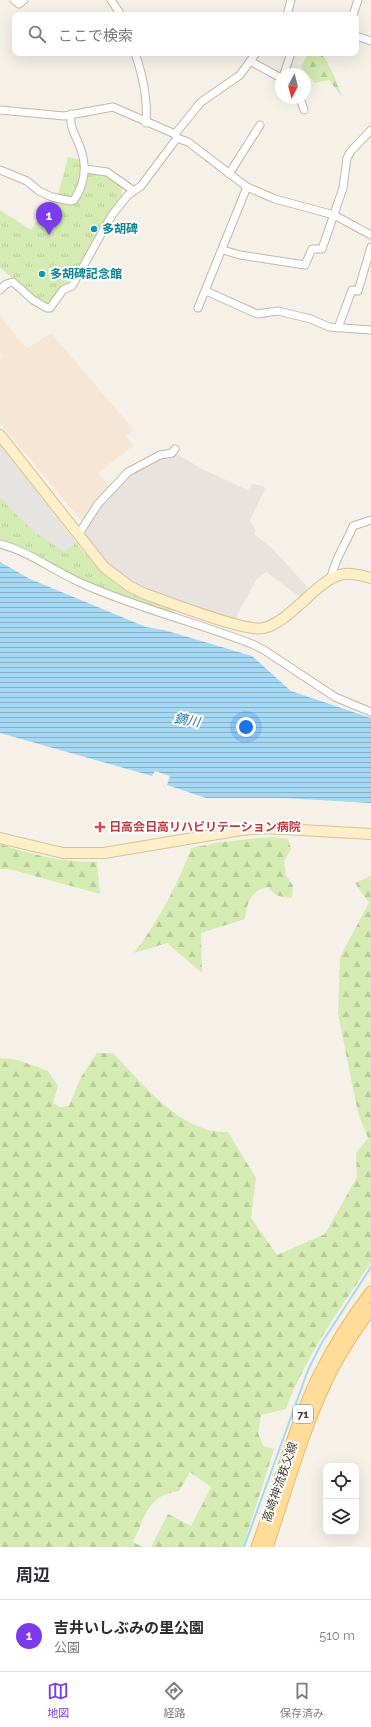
<!DOCTYPE html>
<html lang="ja">
<head>
<meta charset="utf-8">
<style>
  :root { --surface:#fff; --page:#f7f7f7; --text:#2b2b33; --muted:#7c7c81; --line:#e1e1e2; --accent:#7c3aed }
  body { margin:0; font-family:Raleway,"Noto Sans JP",sans-serif; background:var(--page); color:var(--text) }
  .controls { position:absolute; right:12px; bottom:12px; display:grid; overflow:hidden; border-radius:8px; box-shadow:0 4px 16px #0002 }
  .controls button { width:36px; height:36px; display:grid; place-items:center; padding:0; border:0; border-bottom:1px solid var(--line); background:var(--surface); color:var(--text); font:20px sans-serif }
  .compass { position:absolute; left:275px; top:68px; width:36px; height:36px; border-radius:50%; background:var(--surface); box-shadow:0 4px 16px #0002; rotate:187deg }
  .you { position:absolute; left:246px; top:727px; width:14px; height:14px; margin:-10px; border:3px solid #fff; border-radius:50%; background:#1a73e8; box-shadow:0 0 0 6px #1a73e833 }
  .badge { display:grid; place-items:center; width:26px; height:26px; border-radius:50%; background:var(--accent); color:#fff; font-size:13px; font-weight:700 }
  .pin { position:absolute; translate:-50% -33px; filter:drop-shadow(0 1px 2px #0008) }
  .pin::after { content:''; position:absolute; top:21px; width:14px; height:12px; background:inherit; clip-path:polygon(0 0,100% 0,50% 100%) }
  .list { margin:0; padding:0; list-style:none }
  h2 { display:flex; justify-content:space-between; align-items:center; height:52px; margin:0; padding:0 16px; font-size:17px }
  h2 small { font-size:13px; font-weight:400; color:var(--muted) }
  .list li { display:grid; grid-template-columns:26px 1fr auto; gap:12px; align-items:center; box-sizing:border-box; height:72px; padding:0 16px; border-top:1px solid var(--line) }
  .list b { display:block; font-size:15px; white-space:nowrap }
  .list p { margin:0; font-size:13px; white-space:nowrap; color:var(--muted) }
  .list em { font-size:13px; font-style:normal; color:var(--muted) }
  .icon { flex:none; width:22px; height:22px; fill:none; stroke:currentColor; stroke-width:2; stroke-linecap:round; stroke-linejoin:round }
  .map { position:relative; flex:none; width:371px; height:1547px; overflow:hidden }
  .search { position:absolute; background:var(--surface); box-shadow:0 4px 16px #0002; left:12px; right:12px; top:12px; height:44px; display:flex; align-items:center; gap:10px; box-sizing:border-box; padding:0 14px; border-radius:8px; color:var(--muted); font-size:15px }
  .sheet { height:124px; background:var(--surface) }
  nav { display:flex; justify-content:space-around; align-items:center; box-sizing:border-box; height:56px; border-top:1px solid var(--line); background:var(--surface); font-size:11px; color:var(--muted) }
  nav a { display:grid; justify-items:center; gap:2px }
  nav .on { color:var(--accent) }
  .map>svg:first-child { display:block }
</style>
</head>
<body>
<div class="map">
<svg width="371" height="1547" viewBox="0 0 371 1547">
  <defs>
    <pattern id="forest-firs" width="22" height="20" patternUnits="userSpaceOnUse"><rect width="22" height="20" fill="#d4ebb1"/><path d="M5 1l3.5 6h-7zM16 11l3.5 6h-7z" fill="#b8cb99"/></pattern>
    <pattern id="park-tufts" width="24" height="20" patternUnits="userSpaceOnUse"><rect width="24" height="20" fill="#d4ebb1"/><path d="M3 7l-1-3M5 7V3M7 7l1-3M15 17l-1-3M17 17v-4M19 17l1-3" fill="none" stroke="#b8cb99"/></pattern>
    <pattern id="water-rules" width="6" height="5" patternUnits="userSpaceOnUse"><rect width="6" height="5" fill="#a4d8f3"/><path d="M0 2.5h6" fill="none" stroke="#88b1c6"/></pattern>
  </defs>
  <rect width="100%" height="100%" fill="#f5f1e9"/>
  <path fill="#f7e6d4" d="M0,315L18,339L28,348L51,333L134,430L126,436L134,445L98,473L110,488L83,523L0,423V357L2,356L0,353Z"/>
  <path fill="#e8e3de" d="M176,453L202,469L248,490L252,484L263,486L265,489L250,520L256,531L254,534L273,549L310,590L301,598L266,572L256,580L234,621L133,584L104,561L82,534L88,522L128,473L160,457Z"/>
  <g fill="url(#forest-firs)">
    <path d="M308,53H321C332,67 336,82 343,98L329,80L315,83L301,67Z"/>
    <path d="M272,837L288,839L291,849L284,861L286,875L293,886L292,898C281,897 274,896 268,887C251,890 246,904 245,919L201,933L202,973L167,943L134,953C156,925 179,883 191,848L221,842Z"/>
    <path d="M0,844C32,855 63,862 97,862L100,894L9,869H0Z"/>
    <path d="M371,876V1263C338,1311 307,1354 286,1409L261,1415L258,1433L263,1446L274,1449L243,1547H151L168,1514L191,1526L211,1487L190,1472L179,1491C147,1495 146,1516 133,1542L143,1547H0V1058L18,1060L48,1071L58,1086L53,1103L60,1107L69,1106L81,1077L97,1053H113C143,1084 181,1134 228,1132L256,1178L251,1218L277,1255L325,1234L357,1177L356,1153L368,1138L358,1113L338,1014L340,957L369,903L355,883Z"/>
  </g>
  <g fill="url(#park-tufts)">
    <path d="M68,157L82,160L86,174C99,166 111,178 121,185L122,198L71,284L61,289L47,306L0,268V210L31,230L52,199H57Z"/>
    <path d="M0,445L81,549L100,571L127,592L173,610L169,618L12,549L0,547Z"/>
  </g>
  <path fill="#e6e4e1" d="M0,445L76,543L64,552L33,531L0,498Z"/>
  <path fill="url(#water-rules)" d="M0,562L30,579L146,627L164,630L252,656L291,691L371,718V803L284,798H206L167,785L170,776L155,771L152,776L0,733Z"/>
  <g fill="none" stroke-linecap="round" stroke-linejoin="round">
    <path stroke="#a4d8f3" stroke-width="2" d="M244,1547L308,1370L321,1344L371,1267"/>
    <defs>
      <g id="street">
        <path d="M14,0L19,4L24,0"/>
        <path d="M111,0L121,15"/>
        <path d="M287,15L291,0"/>
        <path d="M353,15L358,0"/>
        <path d="M356,36L371,41"/>
        <path d="M135,53C143,76 148,98 146,123"/>
        <path d="M250,61L281,78"/>
        <path d="M284,74L291,53"/>
        <path d="M300,98L304,110"/>
        <path d="M0,110L64,116L113,107L175,134L177,138L188,142L247,187L275,199L334,215L371,235"/>
        <path d="M175,134L201,102L240,75L256,53"/>
        <path d="M85,169L107,172L134,191"/>
        <path d="M0,170L27,181L39,191L52,197L71,201L74,200C85,184 87,165 80,147C76,136 69,127 71,114"/>
        <path d="M229,174L260,125"/>
        <path d="M223,250L240,255L305,265L312,249H322L343,188L347,158L351,151L371,130"/>
        <path d="M0,290L6,284L13,282L33,300L47,308H50L63,290L72,286L112,215L128,195L141,186L177,138"/>
        <path d="M206,291L257,314L278,311L311,319L329,327L371,330"/>
        <path d="M198,308L247,187"/>
        <path d="M338,328L352,290L358,291L371,247"/>
        <path d="M78,535L98,504L128,472L160,455L172,453L175,449"/>
        <path d="M0,544C31,552 58,574 88,586C141,609 198,623 252,644L264,650L335,697L371,712"/>
        <path d="M331,578C334,560 346,544 353,526L371,520"/>
      </g>
      <g id="secondary">
        <path d="M0,435L104,567L129,586L145,594C167,601 246,633 264,628C292,621 320,576 344,574C353,573 363,576 371,578"/>
        <path d="M0,838L63,853H104L241,830L265,828L371,834"/>
      </g>
      <g id="primary">
        <path d="M257,1547C278,1491 292,1431 318,1377C333,1347 351,1318 371,1292"/>
        <path d="M267,1547C286,1492 301,1435 326,1382C338,1356 354,1332 371,1309"/>
      </g>
    </defs>
    <use href="#street" stroke="#c1b8ab" stroke-width="9"/>
    <use href="#secondary" stroke="#d7c298" stroke-width="12"/>
    <use href="#primary" stroke="#e9b964" stroke-width="13"/>
    <use href="#street" stroke="#fff" stroke-width="7"/>
    <use href="#secondary" stroke="#ffefc9" stroke-width="10"/>
    <use href="#primary" stroke="#ffdc98" stroke-width="11"/>
  </g>
  <g fill="#0f9aa8" stroke="#fff" stroke-width="1.5">
    <circle cx="94" cy="229" r="4"/>
    <circle cx="42" cy="274" r="4"/>
  </g>
  <path fill="#e0444e" stroke="#fff" stroke-width="1.5" d="M98 821h4v4h4v4h-4v4h-4v-4h-4v-4h4z"/>
  <g text-anchor="middle" dominant-baseline="central" stroke-width="4" stroke-linejoin="round" paint-order="stroke">
    <rect fill="#fff" stroke="#807a73" stroke-width="1" x="293" y="1405" width="20" height="18" rx="3"/>
    <g font-size="11" font-weight="bold" fill="#494137">
      <text x="303" y="1414">71</text>
    </g>
    <g font-size="12" font-weight="bold" fill="#0d838f" stroke="#fff" text-anchor="start">
      <text x="102" y="229">多胡碑</text>
      <text x="50" y="274">多胡碑記念館</text>
    </g>
    <g font-size="12" font-weight="bold" fill="#be3a42" stroke="#fff" text-anchor="start">
      <text x="109" y="827">日高会日高リハビリテーション病院</text>
    </g>
    <g font-size="12" fill="#494137" stroke="#fff">
      <text transform="translate(280 1482) rotate(-71)">高崎神流秩父線</text>
    </g>
    <g font-size="13" font-style="italic" fill="#287aa9" stroke="#fff">
      <text transform="translate(187 720) rotate(10)">鏑川</text>
    </g>
  </g>
</svg>
<div class="controls">
<button><svg class="icon" aria-label="locate" viewBox="0 0 24 24"><circle cx="12" cy="12" r="6"/><path d="M12 2v4M12 18v4M2 12h4M18 12h4"/></svg></button>
<button><svg class="icon" aria-label="layers" viewBox="0 0 24 24"><path d="M12 4l9 5-9 5-9-5zM3 14l9 5 9-5"/></svg></button>
</div>
<svg class="compass" viewBox="-18 -18 36 36"><path d="M0-13l5 13h-10z" fill="#e53935"/><path d="M0 13l5-13h-10z" fill="#7c7c81"/></svg>
<div class="you"></div>
<div class="pin badge" style="left:49px;top:235px">1</div>
<div class="search"><svg class="icon" aria-label="search" viewBox="0 0 24 24"><circle cx="10" cy="10" r="6"/><path d="M15 15l6 6"/></svg>ここで検索</div>
</div>
<section class="sheet">
<h2>周辺<small></small></h2>
<ul class="list">
<li><span class="badge">1</span><div><b>吉井いしぶみの里公園</b><p>公園</p></div><em>510 m</em></li>
</ul>
</section>
<nav>
<a class="on"><svg class="icon" aria-label="map" viewBox="0 0 24 24"><path d="M3 6l6-2 6 2 6-2v14l-6 2-6-2-6 2zM9 4v14M15 6v14"/></svg>地図</a>
<a><svg class="icon" aria-label="directions" viewBox="0 0 24 24"><path d="M12 3l9 9-9 9-9-9zM9 14v-3h6M13 9l2 2-2 2"/></svg>経路</a>
<a><svg class="icon" aria-label="saved" viewBox="0 0 24 24"><path d="M7 4h10v16l-5-4-5 4z"/></svg>保存済み</a>
</nav>
</body>
</html>
